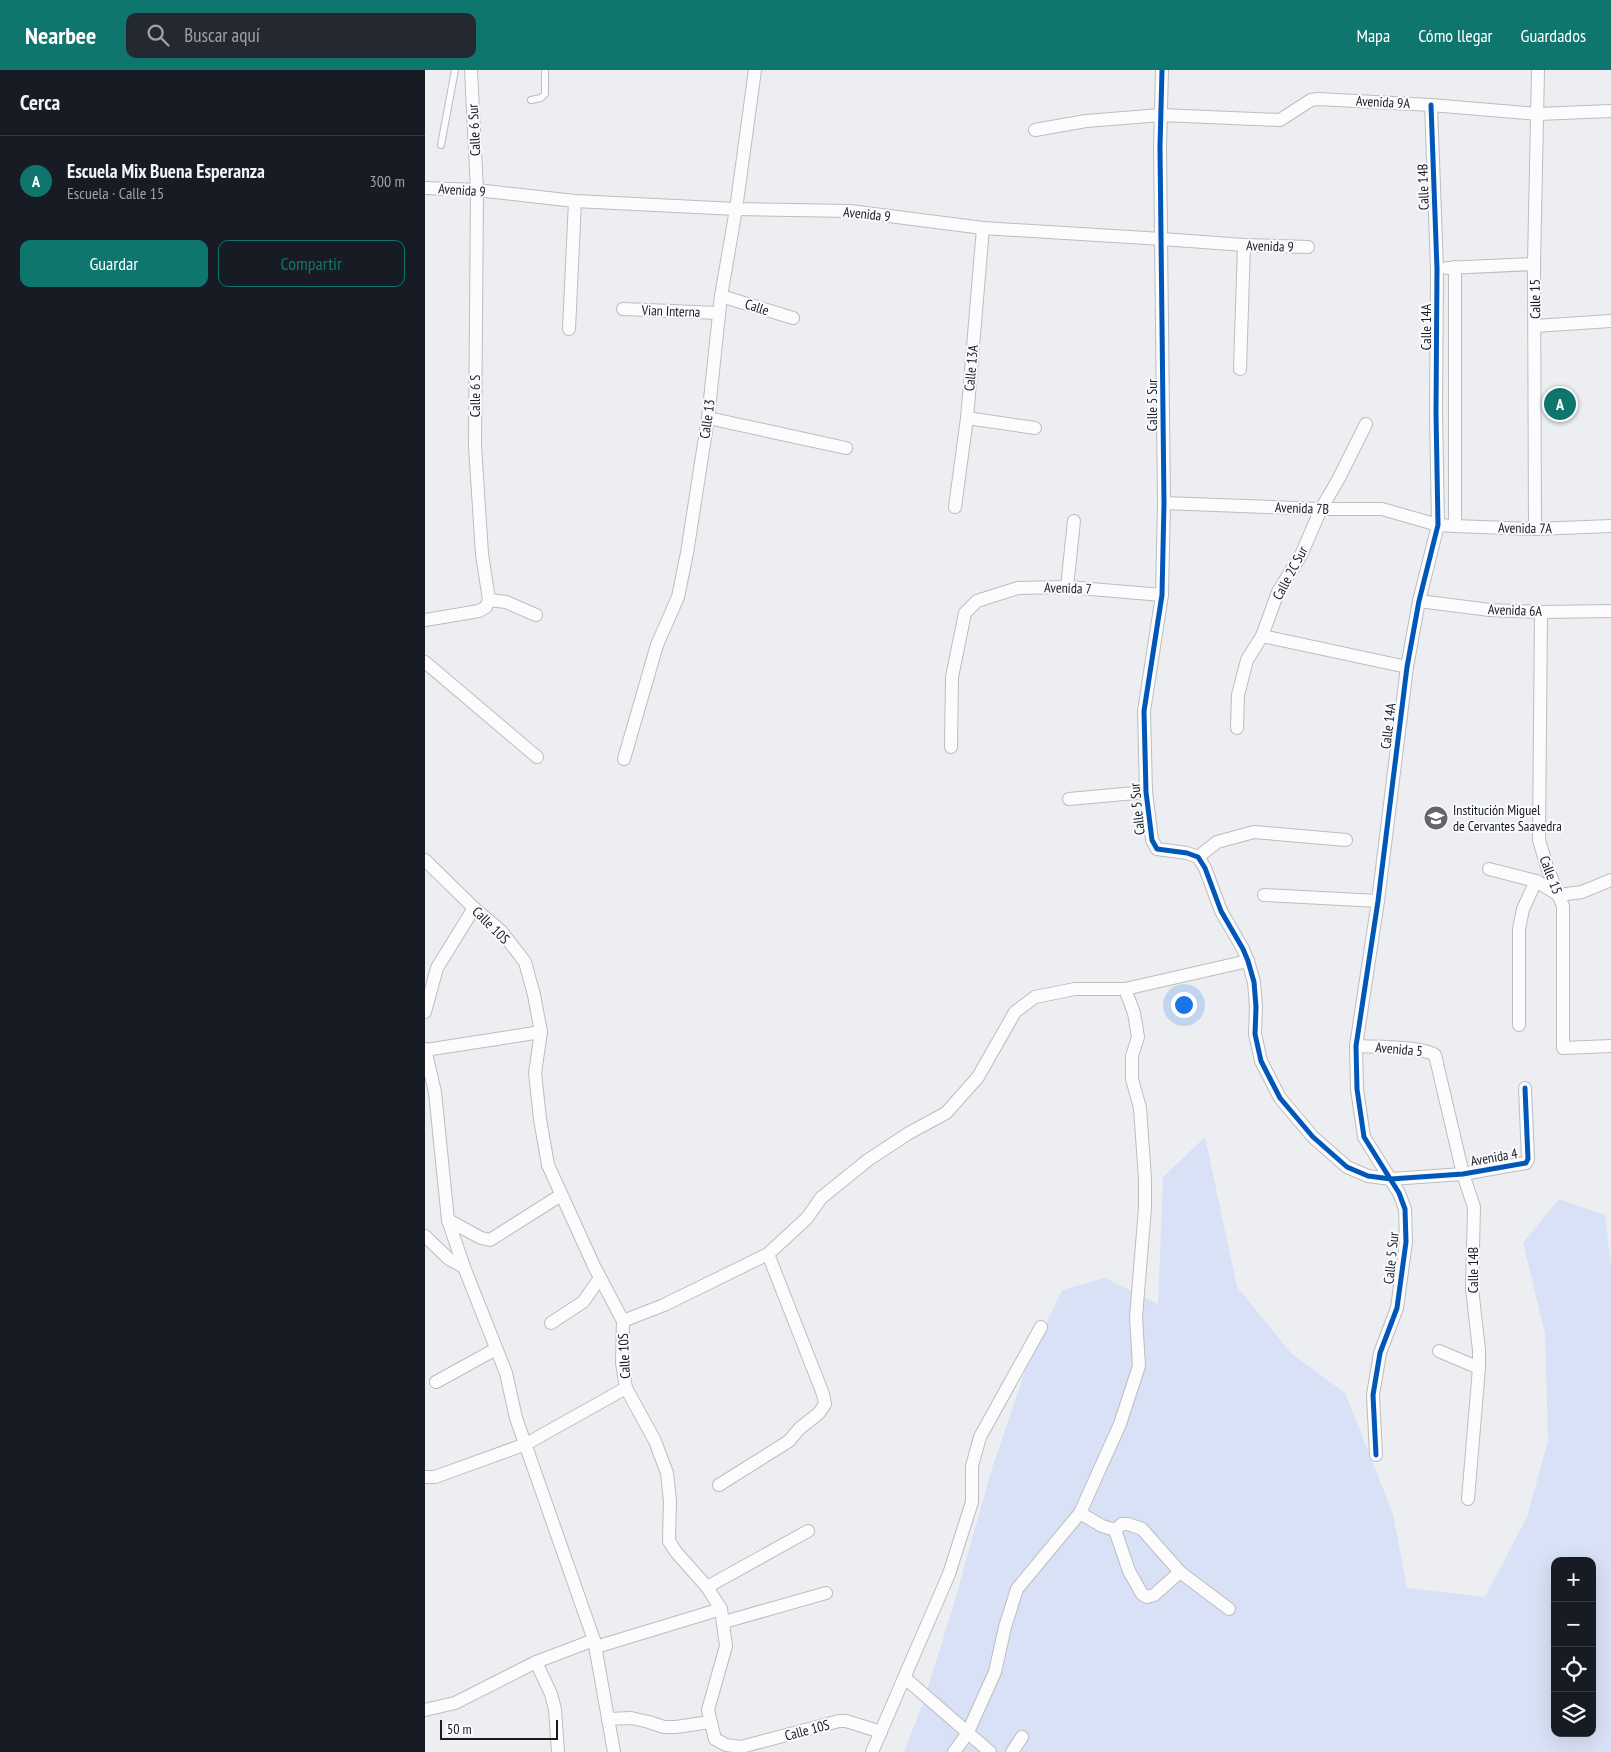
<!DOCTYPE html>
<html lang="es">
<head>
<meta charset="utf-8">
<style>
  :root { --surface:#171b24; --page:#242831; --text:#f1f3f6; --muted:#9ea1a6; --line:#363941; --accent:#0f766e }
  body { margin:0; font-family:"PT Sans Narrow",sans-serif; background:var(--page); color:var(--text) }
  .controls { position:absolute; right:15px; bottom:15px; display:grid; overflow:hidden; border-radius:10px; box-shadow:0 5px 20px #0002 }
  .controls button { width:45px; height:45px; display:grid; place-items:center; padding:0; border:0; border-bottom:1px solid var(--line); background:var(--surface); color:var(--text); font:25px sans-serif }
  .scale { position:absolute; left:15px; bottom:12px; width:118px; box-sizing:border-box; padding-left:5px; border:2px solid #1a1b1d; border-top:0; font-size:14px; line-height:18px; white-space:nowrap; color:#1a1b1d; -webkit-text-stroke:4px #f9fbff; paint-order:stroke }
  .you { position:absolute; left:758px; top:934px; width:18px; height:18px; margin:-12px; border:4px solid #fff; border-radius:50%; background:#1a73e8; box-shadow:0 0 0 8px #1a73e833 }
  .badge { display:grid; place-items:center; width:32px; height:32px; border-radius:50%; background:var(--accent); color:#fff; font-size:16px; font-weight:700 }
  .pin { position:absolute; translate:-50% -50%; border:2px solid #fff; box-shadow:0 1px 5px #0006 }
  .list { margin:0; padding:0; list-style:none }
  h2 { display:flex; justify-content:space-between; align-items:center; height:65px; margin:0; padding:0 20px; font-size:21px }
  h2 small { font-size:16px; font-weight:400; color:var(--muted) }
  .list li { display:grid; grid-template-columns:32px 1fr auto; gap:15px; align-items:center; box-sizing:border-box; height:90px; padding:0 20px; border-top:1px solid var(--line) }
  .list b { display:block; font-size:19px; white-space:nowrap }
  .list p { margin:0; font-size:16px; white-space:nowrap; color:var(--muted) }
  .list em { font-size:16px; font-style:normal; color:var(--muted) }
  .actions { display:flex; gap:10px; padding:15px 20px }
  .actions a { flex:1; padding:11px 0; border:1px solid var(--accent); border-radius:10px; text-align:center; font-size:18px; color:var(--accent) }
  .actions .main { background:var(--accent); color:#fff }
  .icon { flex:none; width:28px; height:28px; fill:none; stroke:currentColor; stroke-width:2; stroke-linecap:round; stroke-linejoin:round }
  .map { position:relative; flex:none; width:1186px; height:1682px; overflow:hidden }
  header { display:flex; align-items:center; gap:30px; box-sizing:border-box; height:70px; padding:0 25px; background:var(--accent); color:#fff }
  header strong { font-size:24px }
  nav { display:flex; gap:28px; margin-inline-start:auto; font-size:18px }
  .search { width:350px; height:45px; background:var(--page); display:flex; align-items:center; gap:12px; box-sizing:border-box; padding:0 18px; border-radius:10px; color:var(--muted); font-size:19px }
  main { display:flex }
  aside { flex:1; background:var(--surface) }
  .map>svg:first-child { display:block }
</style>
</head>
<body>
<header>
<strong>Nearbee</strong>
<div class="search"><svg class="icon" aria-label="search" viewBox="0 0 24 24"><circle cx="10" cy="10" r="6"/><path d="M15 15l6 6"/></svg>Buscar aquí</div>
<nav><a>Mapa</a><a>Cómo llegar</a><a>Guardados</a></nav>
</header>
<main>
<aside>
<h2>Cerca<small></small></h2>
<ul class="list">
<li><span class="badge">A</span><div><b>Escuela Mix Buena Esperanza</b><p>Escuela · Calle 15</p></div><em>300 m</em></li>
</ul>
<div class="actions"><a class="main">Guardar</a><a>Compartir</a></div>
</aside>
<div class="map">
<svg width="1186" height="1682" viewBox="0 0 1186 1682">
  <rect width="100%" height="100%" fill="#edeef1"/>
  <path fill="#d9e1f6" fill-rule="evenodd" d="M780,1067L812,1217L866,1283L920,1323L968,1444L982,1518L1060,1527L1102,1447L1123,1371L1120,1263L1098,1173L1134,1129L1180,1145L1186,1196V1682H479L498,1633L528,1537L567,1398L604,1290L637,1220L680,1208L733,1234L738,1107ZM1130,1491H1167V1663H1130Z"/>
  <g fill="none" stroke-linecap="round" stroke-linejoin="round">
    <defs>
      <g id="lane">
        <path d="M106,30L116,28L120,24V0"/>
        <path d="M16,75L30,0"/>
      </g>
      <g id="street">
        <path d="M46,0L52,120L50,376L57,484L64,530"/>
        <path d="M737,0L735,77L739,433L737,525L719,641L721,722L727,770L732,779L762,783L773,787L780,798L796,841L818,879L823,891L829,912L831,937L830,964L836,991L855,1028L888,1067L922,1097L943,1106L966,1109L1038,1104L1101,1093L1103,1089L1100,1018"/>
        <path d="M610,60L661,51L736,45L855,50L886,30L893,29L1006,35L1113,44L1186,41"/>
        <path d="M0,118L52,120L150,131L311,139L425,141L558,158L737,169L819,175L883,177"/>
        <path d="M1030,197V456"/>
        <path d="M1022,198L1109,194"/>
        <path d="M296,226L368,248"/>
        <path d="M198,239L294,243"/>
        <path d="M1110,256L1186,251"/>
        <path d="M144,259L150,131"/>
        <path d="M815,299L819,175"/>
        <path d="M283,348L421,378"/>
        <path d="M542,348L610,358"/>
        <path d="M739,433L896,439H957L1013,455L1030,456L1110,459L1186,456"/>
        <path d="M530,437L542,348L558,158"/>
        <path d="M1110,459L1109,194L1113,0"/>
        <path d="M642,517L649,451"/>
        <path d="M994,531L1065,540L1116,542L1186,541"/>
        <path d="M1116,542L1114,770L1122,797L1138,836V978L1186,976"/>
        <path d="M0,550L54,541L61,537L64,530L81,532L111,545"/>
        <path d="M837,566L982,597"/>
        <path d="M0,592L112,687"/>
        <path d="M812,658L813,625L822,590L837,566L853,522L876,485L896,439L913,410L941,354"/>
        <path d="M526,677L527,607L540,543L552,531L593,518L642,517L737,525"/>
        <path d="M199,689L232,575L253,527L262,483L283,348L296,226L311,139L330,0"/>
        <path d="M644,729L721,722"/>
        <path d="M773,787L792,772L829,762L921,770"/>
        <path d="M0,790L49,838L76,861L100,892L109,925L116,962L110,1003L115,1049L123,1095L169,1196L198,1251L197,1293L201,1318L230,1371L242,1403L245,1431L244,1471L251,1482L282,1517L296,1539L301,1576L283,1640L290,1669L301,1675L316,1677L414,1651H421L456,1662"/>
        <path d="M1064,799L1111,811L1134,825L1157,822L1186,810"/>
        <path d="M839,825L953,831"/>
        <path d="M0,942L12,898L49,838"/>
        <path d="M1094,955V859L1098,839L1111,811"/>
        <path d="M931,976C949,977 996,976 1010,985L1038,1104L1049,1137L1047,1218L1054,1280V1298L1043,1429"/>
        <path d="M0,979L10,1022L23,1150L39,1197L81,1303L91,1348L169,1570L189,1682"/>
        <path d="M0,980L116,962"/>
        <path d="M23,1150L56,1168L65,1170L136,1125"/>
        <path d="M0,1166L24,1189L39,1197"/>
        <path d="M198,1251L239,1235L343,1184L382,1148L396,1128L443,1090L484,1063L521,1043L553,1007L590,942L610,927L650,919H700L823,891"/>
        <path d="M126,1253L158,1232L175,1208"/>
        <path d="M1014,1281L1054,1298"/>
        <path d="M11,1312L71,1279"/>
        <path d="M951,1385L948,1325L955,1283L972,1238L981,1172L980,1139L974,1123L939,1067L932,1019L931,976L953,831L982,597L994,531L1013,455L1011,343L1012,199L1006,35"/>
        <path d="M0,1407H10L101,1374L201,1318"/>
        <path d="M294,1415L364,1371L374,1359L394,1343L400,1334L398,1324L343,1184"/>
        <path d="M655,1443L677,1456L690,1460L697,1454H703L717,1459L755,1502L804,1539"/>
        <path d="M690,1460L704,1501L717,1524L722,1527L729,1525L755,1502"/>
        <path d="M282,1517L383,1461"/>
        <path d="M299,1552L401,1523"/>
        <path d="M171,1577L296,1539"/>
        <path d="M111,1592L126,1624L130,1639L133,1682"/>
        <path d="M480,1608L565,1682"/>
        <path d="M0,1640L30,1633L111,1592L169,1570"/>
        <path d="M183,1649L206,1648L224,1652L239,1657H251L285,1652"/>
        <path d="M447,1682L524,1504L547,1432V1396L555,1367L616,1257"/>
        <path d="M529,1682L542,1664L570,1602L580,1557L592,1519L655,1443L695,1354L714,1296L711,1247L720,1138V1109L715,1038L707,1009V986L713,967L709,943L700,919"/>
        <path d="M587,1682L597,1667"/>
      </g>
    </defs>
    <use href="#lane" stroke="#bcbdc0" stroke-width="8"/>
    <use href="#street" stroke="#bcbdc0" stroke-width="14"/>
    <use href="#lane" stroke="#fcfcfd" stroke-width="6"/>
    <use href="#street" stroke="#fcfcfd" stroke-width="12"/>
    <defs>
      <g id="cycleway">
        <path d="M737,0L735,77L739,433L737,525L719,641L721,722L727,770L732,779L762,783L773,787L780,798L796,841L818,879L823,891L829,912L831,937L830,964L836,991L855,1028L888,1067L922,1097L943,1106L966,1109L1038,1104L1101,1093L1103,1089L1100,1018"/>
        <path d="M951,1385L948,1325L955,1283L972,1238L981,1172L980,1139L974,1123L939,1067L932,1019L931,976L953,831L982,597L994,531L1013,455L1011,343L1012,199L1006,35"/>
      </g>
    </defs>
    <use href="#cycleway" stroke="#f9fbff" stroke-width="8"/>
    <use href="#cycleway" stroke="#0057b8" stroke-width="5"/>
  </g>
  <defs>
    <symbol id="school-disc" viewBox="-11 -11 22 22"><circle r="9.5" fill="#646567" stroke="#f9fbff"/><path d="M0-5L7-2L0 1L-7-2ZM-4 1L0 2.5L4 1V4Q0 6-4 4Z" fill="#fff"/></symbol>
  </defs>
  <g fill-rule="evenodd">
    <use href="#school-disc" x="997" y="734" width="28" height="28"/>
  </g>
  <g text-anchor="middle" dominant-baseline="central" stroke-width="4" stroke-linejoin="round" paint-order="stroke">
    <g font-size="14" fill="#1a1b1d" stroke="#f9fbff">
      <text transform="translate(958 32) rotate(3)">Avenida 9A</text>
      <text transform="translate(49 60) rotate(-93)">Calle 6 Sur</text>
      <text transform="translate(998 117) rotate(-92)">Calle 14B</text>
      <text transform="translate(37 120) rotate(4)">Avenida 9</text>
      <text transform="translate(442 144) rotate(6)">Avenida 9</text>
      <text transform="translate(845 176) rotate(2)">Avenida 9</text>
      <text transform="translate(1110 229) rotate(-91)">Calle 15</text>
      <text transform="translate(332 237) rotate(18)">Calle</text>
      <text transform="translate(246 241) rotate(2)">Vian Interna</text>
      <text transform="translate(1001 257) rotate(-90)">Calle 14A</text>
      <text transform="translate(546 298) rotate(-85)">Calle 13A</text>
      <text transform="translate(50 326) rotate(-90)">Calle 6 S</text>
      <text transform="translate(727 335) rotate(-90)">Calle 5 Sur</text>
      <text transform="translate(282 349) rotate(-82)">Calle 13</text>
      <text transform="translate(877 438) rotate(2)">Avenida 7B</text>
      <text transform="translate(1100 458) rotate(1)">Avenida 7A</text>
      <text transform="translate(865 503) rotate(-62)">Calle 2C Sur</text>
      <text transform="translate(643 518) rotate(2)">Avenida 7</text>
      <text transform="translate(1090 540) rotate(2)">Avenida 6A</text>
      <text transform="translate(963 656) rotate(-83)">Calle 14A</text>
      <text transform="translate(712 739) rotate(-96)">Calle 5 Sur</text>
      <text transform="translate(1126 805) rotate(69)">Calle 15</text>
      <text transform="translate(66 855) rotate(45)">Calle 10S</text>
      <text transform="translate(974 979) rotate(5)">Avenida 5</text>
      <text transform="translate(1069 1087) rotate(-10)">Avenida 4</text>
      <text transform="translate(966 1188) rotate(-84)">Calle 5 Sur</text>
      <text transform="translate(1048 1200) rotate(-90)">Calle 14B</text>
      <text transform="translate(199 1286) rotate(-93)">Calle 10S</text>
      <text transform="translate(382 1660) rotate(-15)">Calle 10S</text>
    </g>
    <g font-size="14" fill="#1a1b1d" stroke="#f9fbff" text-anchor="start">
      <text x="1028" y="740">Institución Miguel<tspan x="1028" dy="16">de Cervantes Saavedra</tspan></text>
    </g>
  </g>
</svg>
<div class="controls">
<button>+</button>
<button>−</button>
<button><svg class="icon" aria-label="locate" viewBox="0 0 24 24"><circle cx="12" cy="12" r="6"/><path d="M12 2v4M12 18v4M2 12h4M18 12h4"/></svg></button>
<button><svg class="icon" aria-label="layers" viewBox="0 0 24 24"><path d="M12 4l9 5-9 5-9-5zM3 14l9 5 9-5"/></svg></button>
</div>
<div class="scale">50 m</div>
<div class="you"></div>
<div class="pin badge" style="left:1135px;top:334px">A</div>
</div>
</main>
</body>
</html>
